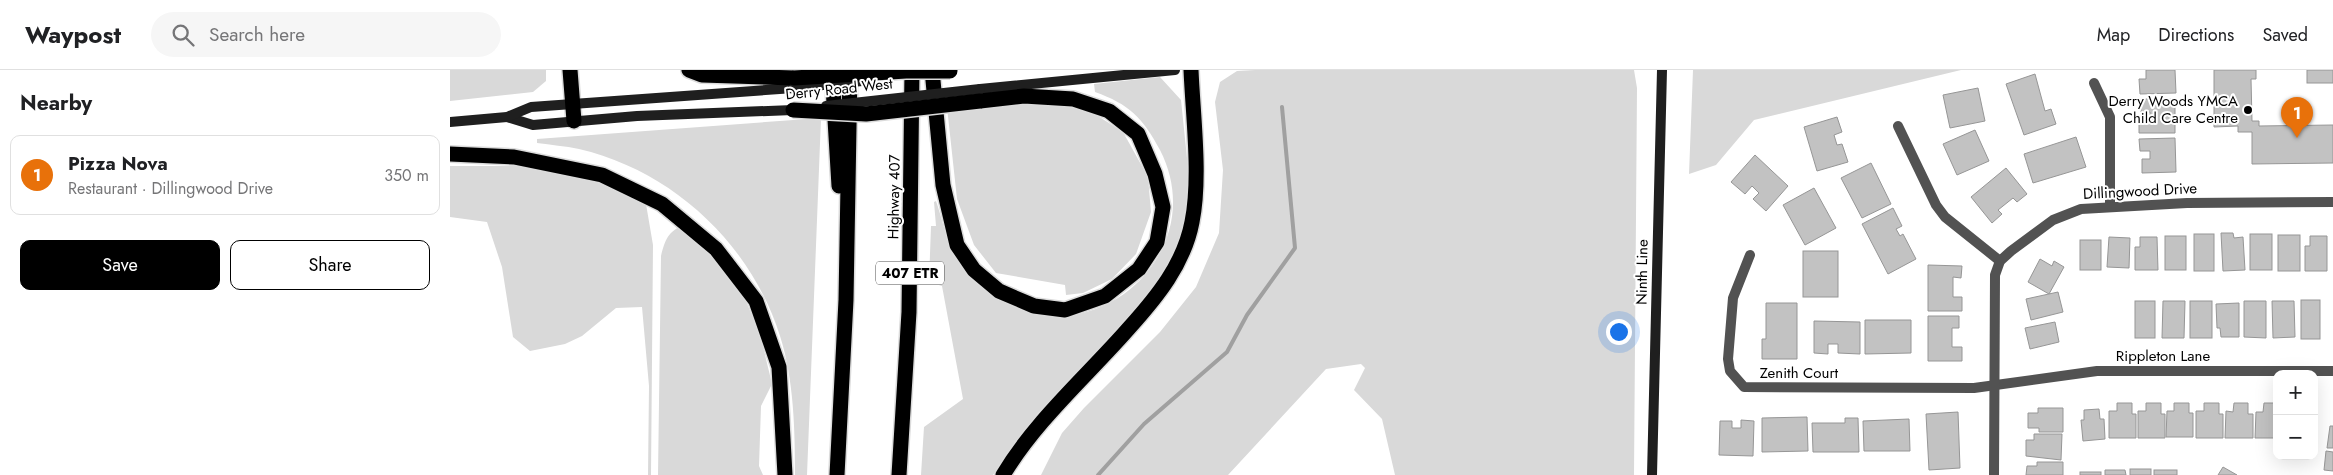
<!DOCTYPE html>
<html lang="en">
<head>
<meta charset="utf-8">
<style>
  :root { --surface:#fff; --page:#f6f6f6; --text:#202124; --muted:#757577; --line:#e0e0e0; --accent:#000 }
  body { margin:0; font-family:Jost,sans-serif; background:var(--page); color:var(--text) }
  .controls { position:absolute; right:15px; bottom:15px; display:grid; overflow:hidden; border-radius:10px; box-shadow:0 5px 20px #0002 }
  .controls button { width:45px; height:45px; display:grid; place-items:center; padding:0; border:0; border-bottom:1px solid var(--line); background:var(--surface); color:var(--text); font:25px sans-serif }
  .you { position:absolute; left:1168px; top:261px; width:18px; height:18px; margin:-12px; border:4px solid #fff; border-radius:50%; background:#1a73e8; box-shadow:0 0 0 8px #1a73e833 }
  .badge { display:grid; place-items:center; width:32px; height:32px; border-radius:50%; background:var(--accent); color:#fff; font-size:16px; font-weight:700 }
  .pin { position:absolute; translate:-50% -41px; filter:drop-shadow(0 1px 2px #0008) }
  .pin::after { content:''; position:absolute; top:26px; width:18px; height:15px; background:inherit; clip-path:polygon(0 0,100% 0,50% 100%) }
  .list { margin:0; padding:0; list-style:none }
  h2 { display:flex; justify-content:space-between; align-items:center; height:65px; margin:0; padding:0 20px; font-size:21px }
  h2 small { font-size:16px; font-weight:400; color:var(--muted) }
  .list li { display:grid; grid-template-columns:32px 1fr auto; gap:15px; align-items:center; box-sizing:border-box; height:80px; margin:0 10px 10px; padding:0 10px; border:1px solid var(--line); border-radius:10px }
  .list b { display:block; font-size:19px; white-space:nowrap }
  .list p { margin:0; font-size:16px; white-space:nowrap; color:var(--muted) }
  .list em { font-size:16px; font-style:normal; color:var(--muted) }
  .actions { display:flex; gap:10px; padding:15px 20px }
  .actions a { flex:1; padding:11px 0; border:1px solid var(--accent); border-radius:10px; text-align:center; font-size:18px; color:var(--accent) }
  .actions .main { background:var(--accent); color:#fff }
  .icon { flex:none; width:28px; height:28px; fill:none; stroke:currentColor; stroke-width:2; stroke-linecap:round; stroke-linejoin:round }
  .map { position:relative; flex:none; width:1883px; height:405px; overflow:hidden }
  header { display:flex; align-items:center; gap:30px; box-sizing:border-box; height:70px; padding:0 25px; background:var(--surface); border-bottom:1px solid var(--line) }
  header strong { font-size:24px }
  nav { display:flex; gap:28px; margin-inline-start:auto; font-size:18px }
  .search { width:350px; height:45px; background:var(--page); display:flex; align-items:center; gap:12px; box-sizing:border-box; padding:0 18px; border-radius:28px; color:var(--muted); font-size:19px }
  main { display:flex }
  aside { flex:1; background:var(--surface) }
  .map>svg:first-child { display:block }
</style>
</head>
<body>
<header>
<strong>Waypost</strong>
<div class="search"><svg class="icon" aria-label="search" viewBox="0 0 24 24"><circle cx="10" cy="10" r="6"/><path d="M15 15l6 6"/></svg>Search here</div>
<nav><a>Map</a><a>Directions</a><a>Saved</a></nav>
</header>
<main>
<aside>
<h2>Nearby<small></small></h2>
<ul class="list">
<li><span class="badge" style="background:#e8710a">1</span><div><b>Pizza Nova</b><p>Restaurant · Dillingwood Drive</p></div><em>350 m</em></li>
</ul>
<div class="actions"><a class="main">Save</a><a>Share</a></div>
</aside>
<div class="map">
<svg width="1883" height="405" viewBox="0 0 1883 405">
  <rect width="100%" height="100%" fill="#fff"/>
  <g fill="#d9d9d9">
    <path d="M0,0H96V11L83,22L0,31Z"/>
    <path d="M805,0H1184L1187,18L1184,405H945L932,349L904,320L915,298L911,294L876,299L778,405H591L612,363L634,338L710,262L746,217L769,163L773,100L765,32L770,12L787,1Z"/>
    <path d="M1243,0H1511L1304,50L1266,95L1239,104Z"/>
    <path d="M710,7L731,30L740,117L731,167L714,203L692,236L588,343L543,405H471L474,357L513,329L492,216L479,212L481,156H486L484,132L486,131C491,145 494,161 500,174C508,192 522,206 535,218C629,299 766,189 710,80C693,48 679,34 645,22L644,14Z"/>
    <path d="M583,30L637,39L673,62L698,107L701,142L686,184L662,209L633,223L616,225L615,215L546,203L524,175L507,129L497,37Z"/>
    <path d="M371,48L357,405H345C345,360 344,310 330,266C301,174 223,101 129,79C115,76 101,75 87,73V69Z"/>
    <path d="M0,96H76L145,108L196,134L203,175L201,405H198L199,316L192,237L166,238L132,266L115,274L80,281L63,267L52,197L37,152L0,147Z"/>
    <path d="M234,155L263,183L292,222L310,264L322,314L311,336L309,396L313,405H208L211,186C215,170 218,161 234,155Z"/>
  </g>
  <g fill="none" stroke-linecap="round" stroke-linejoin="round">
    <path stroke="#a0a0a0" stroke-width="4" d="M648,405L694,354L777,282L797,245L845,178L832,37"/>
  </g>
  <g fill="#c2c2c2" stroke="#969696">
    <path d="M1696,0H1725L1726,23L1690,24L1689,9H1696Z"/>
    <path d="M1764,0H1806V9H1801L1802,51H1809V56L1883,55V93L1802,94V62H1788V56L1764,57Z"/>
    <rect x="1857" y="0" width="26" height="13"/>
    <path d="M1585,4L1595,41L1601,39L1606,54L1574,65L1556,14Z"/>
    <path d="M1528,18L1535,51L1500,58L1493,25Z"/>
    <path d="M1691,29H1725V63H1689V50H1700V42H1691Z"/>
    <path d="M1387,47L1392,62L1384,65L1387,75L1392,74L1398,92L1367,101L1354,57Z"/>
    <path d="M1525,60L1539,91L1507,105L1493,74Z"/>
    <path d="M1626,67L1636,97L1583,113L1574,84Z"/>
    <path d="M1725,68L1726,102L1692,103V89H1700V81H1690L1689,69Z"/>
    <path d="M1305,85L1338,116L1316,141L1303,129L1309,123L1302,116L1295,124L1281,112Z"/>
    <path d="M1421,93L1441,134L1412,148L1391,108Z"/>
    <path d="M1556,98L1577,124L1567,132L1563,128L1548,140L1552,144L1542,153L1521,127Z"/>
    <path d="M1364,118L1386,158L1355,175L1333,135Z"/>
    <path d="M1443,138L1452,156L1446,159L1450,166L1453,164L1466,189L1438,204L1412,154Z"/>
    <path d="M1771,163H1783L1784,168L1793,167L1795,200L1773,201Z"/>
    <rect x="1744" y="164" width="20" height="37"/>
    <rect x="1800" y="164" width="22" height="36"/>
    <rect x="1828" y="165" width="22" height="36"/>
    <rect x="1715" y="166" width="21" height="34"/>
    <path d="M1860,166H1877V201H1855V176H1860Z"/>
    <path d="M1659,167L1680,168L1679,198L1657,197Z"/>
    <path d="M1690,167H1707L1708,200H1685V177H1690Z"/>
    <rect x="1630" y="170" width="21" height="30"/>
    <rect x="1353" y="181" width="35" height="46"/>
    <path d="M1590,189L1602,196L1604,191L1614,197L1599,224L1578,212Z"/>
    <path d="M1478,195L1512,196L1511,208L1503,207V227H1512V241H1478Z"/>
    <path d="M1608,222L1613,242L1581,250L1576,229Z"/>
    <rect x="1851" y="230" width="19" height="39"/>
    <rect x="1685" y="231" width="20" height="37"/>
    <path d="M1713,231H1735L1734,268H1712Z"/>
    <rect x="1740" y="231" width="22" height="37"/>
    <path d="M1794,231H1816V268L1794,267Z"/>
    <path d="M1822,231H1844L1845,267L1823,268Z"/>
    <path d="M1316,233H1347V289H1312V269H1316Z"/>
    <path d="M1789,233V267H1771L1770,258H1767L1766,234Z"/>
    <path d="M1478,246H1509V258H1502V277H1512V291H1478Z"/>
    <path d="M1415,250H1461V283L1415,284Z"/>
    <path d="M1364,251L1410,252V284L1388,283V274H1378V284L1364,283Z"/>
    <path d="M1605,252L1609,272L1580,279L1575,258Z"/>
    <path d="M1667,333H1682V344H1686V368H1659V341H1667Z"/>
    <path d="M1696,333H1711V344H1715V368H1688V341H1696Z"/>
    <path d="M1724,333H1739V343H1743V367H1716L1717,341H1724Z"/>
    <path d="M1754,333H1769V344H1773V368H1746V341H1754Z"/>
    <path d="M1784,333H1798V344H1803V368H1775L1776,341L1783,342Z"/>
    <path d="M1814,333H1827V368H1805L1806,342H1813Z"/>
    <path d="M1588,338H1613V362H1589V358H1578V343H1588Z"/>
    <path d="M1649,339L1650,349H1654L1655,369L1633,371L1631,350H1634V340Z"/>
    <path d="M1508,342L1510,398L1479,400L1476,344Z"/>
    <path d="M1357,347L1358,381L1312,382V348Z"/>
    <path d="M1395,348H1408L1409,382H1363L1362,353H1395Z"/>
    <path d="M1459,349L1460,381H1414L1413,351Z"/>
    <path d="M1291,350L1304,351L1303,386L1269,385L1270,351H1282V358H1291Z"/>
    <path d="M1880,356H1883V378H1877Z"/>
    <path d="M1584,364H1612L1611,390L1576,386V370H1584Z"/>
    <path d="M1876,381L1883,382V401L1874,400Z"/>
    <path d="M1587,392H1613V405H1576L1577,396H1587Z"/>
    <path d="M1773,397L1787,405H1768Z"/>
    <rect x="1680" y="399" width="21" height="6"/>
    <path d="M1655,400H1675L1676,405H1655Z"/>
    <rect x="1704" y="400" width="23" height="5"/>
    <rect x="1630" y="402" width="21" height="3"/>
  </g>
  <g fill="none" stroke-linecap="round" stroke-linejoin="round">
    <defs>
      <g id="motorway">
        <path d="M120,0L124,51"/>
        <path d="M239,0L252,5L344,8"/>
        <path d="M382,0L389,116"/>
        <path d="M482,0L493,115L507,175L524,200L549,221L584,236L615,240L655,226L689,199L707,172L713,137L705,104L688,64L659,41L623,29L574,26L530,31"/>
        <path d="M0,84L64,87L152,105L212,134L266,179L306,231L329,297L335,405"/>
        <path d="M387,405L396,230L400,0"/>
        <path d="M449,405L459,242L462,0"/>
        <path d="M553,405C586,350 637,306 679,258C707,227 734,194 742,152C751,107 743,47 741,0"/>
      </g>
    </defs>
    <use href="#motorway" stroke="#dbdbdb" stroke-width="18"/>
    <g stroke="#525252" stroke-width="10">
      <path d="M1644,13L1660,47V135"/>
      <path d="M1448,56L1486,135L1495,147L1550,191"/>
      <path d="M1300,185L1283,228L1278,289L1280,301L1294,317L1524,318L1647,301H1883"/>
      <path d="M1544,405L1545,205L1550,191L1561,181L1603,150L1631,139L1737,133L1883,132"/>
    </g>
    <g stroke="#1f1f1f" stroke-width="10">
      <path d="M530,19L725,0"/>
      <path d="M57,47L83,55L187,46L343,40"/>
      <path d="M0,52L57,47L81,37L344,18"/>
      <path d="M1202,405L1212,0"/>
    </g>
    <use href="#motorway" stroke="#000" stroke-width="15"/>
    <defs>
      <g id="motorway-bridge">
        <path d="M344,8L456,1H500"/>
        <path d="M343,40L416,44L530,31"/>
      </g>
    </defs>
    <use href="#motorway-bridge" stroke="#dbdbdb" stroke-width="18" stroke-linecap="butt"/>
    <g stroke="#1f1f1f" stroke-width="10">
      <path d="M344,18L412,11"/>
      <path d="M376,36L530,19"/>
    </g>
    <use href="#motorway-bridge" stroke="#000" stroke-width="15"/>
  </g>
  <circle fill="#000" stroke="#fff" stroke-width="2" cx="1798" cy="40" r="5"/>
  <g text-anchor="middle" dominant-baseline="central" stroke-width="4" stroke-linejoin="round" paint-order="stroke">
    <rect fill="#fff" stroke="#4c4c4c" stroke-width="1" x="426" y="191.5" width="68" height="23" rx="4"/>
    <g font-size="14" font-weight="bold" fill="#000">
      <text x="460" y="203">407 ETR</text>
    </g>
    <g font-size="15" fill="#000" stroke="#fff">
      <text transform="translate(389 19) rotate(-6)">Derry Road West</text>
      <text transform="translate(1690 121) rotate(-3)">Dillingwood Drive</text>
      <text transform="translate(444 127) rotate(-89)">Highway 407</text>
      <text transform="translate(1192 202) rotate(-89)">Ninth Line</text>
      <text x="1713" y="286">Rippleton Lane</text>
      <text x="1349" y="303">Zenith Court</text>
    </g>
    <g font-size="15" fill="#000" stroke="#fff" text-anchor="end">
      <text x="1788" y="31">Derry Woods YMCA<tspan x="1788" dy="17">Child Care Centre</tspan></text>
    </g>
  </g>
</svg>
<div class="controls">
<button>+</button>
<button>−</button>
</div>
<div class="you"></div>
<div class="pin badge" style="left:1847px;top:68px;background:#e8710a">1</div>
</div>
</main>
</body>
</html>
